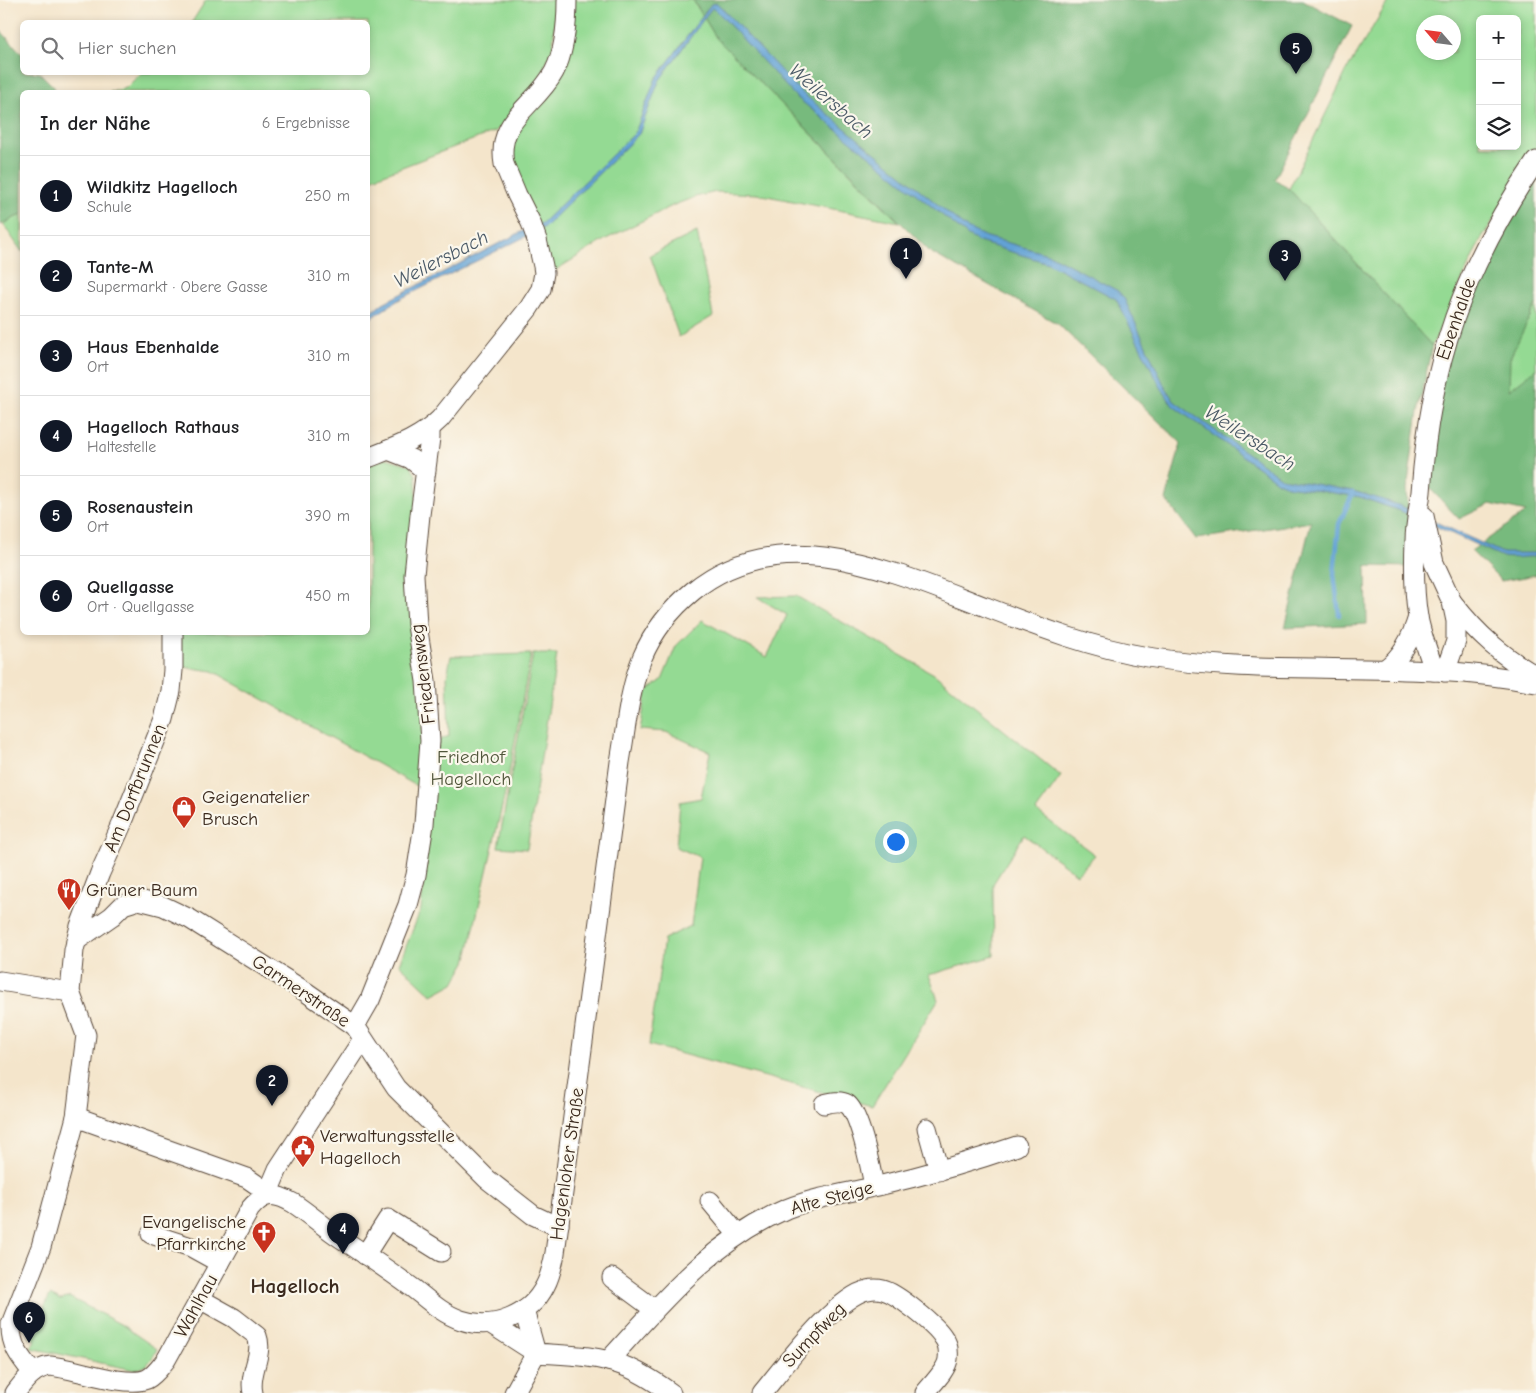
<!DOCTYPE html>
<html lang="de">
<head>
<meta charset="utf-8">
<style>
  :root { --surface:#fff; --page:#f2f2f2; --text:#202124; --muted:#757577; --line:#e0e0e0; --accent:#111827 }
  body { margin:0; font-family:"Comic Neue",sans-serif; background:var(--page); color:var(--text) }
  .controls { position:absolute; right:15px; top:15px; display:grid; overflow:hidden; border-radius:8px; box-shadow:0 2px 8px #0003 }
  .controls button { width:45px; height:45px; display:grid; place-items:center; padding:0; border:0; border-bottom:1px solid var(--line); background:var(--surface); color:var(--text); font:25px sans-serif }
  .compass { position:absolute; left:1416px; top:15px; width:45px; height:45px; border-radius:50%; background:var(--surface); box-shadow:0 2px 8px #0003; rotate:298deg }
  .you { position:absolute; left:895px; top:841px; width:18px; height:18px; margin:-12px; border:4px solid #fff; border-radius:50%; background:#1a73e8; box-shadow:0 0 0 8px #1a73e833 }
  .badge { display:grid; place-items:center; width:32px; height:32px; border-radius:50%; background:var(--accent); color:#fff; font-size:16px; font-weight:700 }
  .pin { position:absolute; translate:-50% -41px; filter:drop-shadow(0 1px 2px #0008) }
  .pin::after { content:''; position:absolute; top:26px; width:18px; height:15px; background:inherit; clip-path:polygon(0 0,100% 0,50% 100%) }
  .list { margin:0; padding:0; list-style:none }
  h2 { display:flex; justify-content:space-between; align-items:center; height:65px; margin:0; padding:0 20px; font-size:21px }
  h2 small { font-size:16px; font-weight:400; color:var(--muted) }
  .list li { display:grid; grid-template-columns:32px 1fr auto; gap:15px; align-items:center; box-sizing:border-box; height:80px; padding:0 20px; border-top:1px solid var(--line) }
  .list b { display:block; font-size:19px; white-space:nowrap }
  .list p { margin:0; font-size:16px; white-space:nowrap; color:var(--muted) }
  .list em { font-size:16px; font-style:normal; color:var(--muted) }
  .icon { flex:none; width:28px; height:28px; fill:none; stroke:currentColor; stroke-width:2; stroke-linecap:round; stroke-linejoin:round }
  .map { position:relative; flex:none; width:1536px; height:1393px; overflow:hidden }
  .search { position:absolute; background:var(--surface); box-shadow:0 2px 8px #0003; left:20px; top:20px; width:350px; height:55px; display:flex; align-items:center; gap:12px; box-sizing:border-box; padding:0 18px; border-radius:8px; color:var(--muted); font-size:19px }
  .panel { position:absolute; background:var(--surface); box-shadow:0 2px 8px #0003; left:20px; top:90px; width:350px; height:545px; border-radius:8px }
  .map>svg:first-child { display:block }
</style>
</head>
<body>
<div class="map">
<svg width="1536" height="1393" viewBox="0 0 1536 1393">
  <rect width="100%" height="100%" fill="#fbf7ec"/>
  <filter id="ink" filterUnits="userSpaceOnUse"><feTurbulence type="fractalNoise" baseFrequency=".02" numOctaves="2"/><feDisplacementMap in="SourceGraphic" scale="10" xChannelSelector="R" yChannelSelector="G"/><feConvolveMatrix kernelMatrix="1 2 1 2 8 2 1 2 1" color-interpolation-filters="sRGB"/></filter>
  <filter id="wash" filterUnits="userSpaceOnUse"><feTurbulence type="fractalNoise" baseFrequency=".0096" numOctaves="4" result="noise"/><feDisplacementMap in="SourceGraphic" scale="20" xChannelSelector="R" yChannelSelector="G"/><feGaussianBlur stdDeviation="1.12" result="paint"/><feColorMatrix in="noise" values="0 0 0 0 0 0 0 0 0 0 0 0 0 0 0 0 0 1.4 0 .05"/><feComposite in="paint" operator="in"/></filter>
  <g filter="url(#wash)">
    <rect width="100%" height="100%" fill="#f4e5cb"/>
    <g fill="#94da93" stroke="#688258" fill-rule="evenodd">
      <path d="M206,0H556L553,47L534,93L496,131L368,180V92H110L126,88L141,73L368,72V22H192Z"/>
      <path d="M571,0H693L717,39L899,222L757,194L716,192L695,197L674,205L606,239L546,276L507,145L513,127L539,107L554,84Z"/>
      <path d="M1389,0H1536V153L1480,241L1432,346L1289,189L1347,70ZM1480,19H1517V146H1480ZM1424,22H1454V52H1424Z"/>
      <path d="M22,214V252L3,224Z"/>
      <path d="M697,232L713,316L679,337L650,255Z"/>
      <path d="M1536,304V369L1509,391V358Z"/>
      <path d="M386,458L410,465L416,475L423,682L422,789L213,671L176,666L173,633L368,632V465Z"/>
      <path d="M796,596L934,674L1061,776L1036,811L1095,855L1077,874L1024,835L993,884L994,956L929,975L938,1000L872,1106L649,1045L664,939L691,926L700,857L676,847L680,802L701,798L710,752L666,732L640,730L647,691L662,680L676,646L702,620L767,657L787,615L757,597Z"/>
      <path d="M531,654L506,789L466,962L454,983L432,995L399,964L421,909L435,742L449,736L447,676L451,656Z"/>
      <path d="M533,654H557L527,849L498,847Z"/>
      <path d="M50,1295L60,1300L69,1297L122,1325L157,1349C152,1360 147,1368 134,1370L31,1348L35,1340L30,1337Z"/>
    </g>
    <g fill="#77ba7d" stroke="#59724e">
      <path d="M693,0H1303L1352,26L1275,179L1289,189L1432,346L1418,412L1407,489L1411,567L1366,566L1367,624L1285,628L1311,522L1196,539L1166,500L1181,443L1058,324L930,252L717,39Z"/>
      <path d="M0,30L22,54V72L40,73L54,87L56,92H22V214L0,225Z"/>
      <path d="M1536,161V304L1510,358L1509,390L1536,369V575L1501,581L1471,551L1526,512L1490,504L1459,519L1421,479L1443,352Z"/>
    </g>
    <path fill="#62a2d5" stroke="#4e667a" d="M717,3L800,91L965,227L984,236L1051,255L1118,291L1124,298L1165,387L1174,401L1282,478L1353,491L1384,500L1401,506L1503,553H1536V557C1525,556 1514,559 1503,557L1411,515L1360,497L1287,486L1278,482L1173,406L1160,386L1116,299L1048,263L979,242L968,236L795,96L715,9L712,8L708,13L659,81L639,134L550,222L545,227L400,299L368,320V315L383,303L527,229L542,223L635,133L655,80L711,4Z"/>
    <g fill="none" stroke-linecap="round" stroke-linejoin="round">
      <path stroke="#62a2d5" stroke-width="4.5" d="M1339,615L1334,574L1339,524L1353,493"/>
    </g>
  </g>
  <g filter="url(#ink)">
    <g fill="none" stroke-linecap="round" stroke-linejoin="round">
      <defs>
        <g id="minor">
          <path d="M388,450L411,459L426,471"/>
          <path d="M368,458C393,448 420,439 440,419L529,308L541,289L544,273L543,266L537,240L531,223L517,195L504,164C496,119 535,107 554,72C565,51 567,23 567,0"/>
          <path d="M1424,516L1434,563L1452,602L1456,621V641L1445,672"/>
          <path d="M1453,603C1478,635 1501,655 1536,676"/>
          <path d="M1385,669C1402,657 1412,637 1418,617"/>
          <path d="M1434,671C1429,653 1421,635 1418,617C1414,593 1414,565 1415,541C1415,525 1419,508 1421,492C1430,362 1463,269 1536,161"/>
          <path d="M76,941L112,916L123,905L139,900L163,906L190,919L306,992L355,1026L396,1088L487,1179L533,1215L550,1223L559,1225"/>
          <path d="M0,981L70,992"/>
          <path d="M355,1026L370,1000L408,905L416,875L424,824L430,741L426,681L417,625L414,575L420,515L430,438V430"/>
          <path d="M824,1104C832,1102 840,1100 847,1104C860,1113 871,1170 874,1186"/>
          <path d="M76,1117L247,1178L263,1189L267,1195"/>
          <path d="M927,1128L939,1171"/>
          <path d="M267,1195L278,1169L363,1039"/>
          <path d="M710,1201L738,1235"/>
          <path d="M151,1234L191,1247L220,1263"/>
          <path d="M365,1255L388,1219L441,1252"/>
          <path d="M612,1278L654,1309"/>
          <path d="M200,1299L234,1318L257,1336C264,1355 248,1373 253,1393"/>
          <path d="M524,1310L536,1353C565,1355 597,1355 624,1366C641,1372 657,1383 671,1393"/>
          <path d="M491,1324L536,1353L514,1393"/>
          <path d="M608,1361C661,1303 712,1241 786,1209C816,1197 847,1193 878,1186C925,1175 971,1162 1017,1146"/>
          <path d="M33,1373C20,1357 10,1345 11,1324L41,1247L76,1117L86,1035L70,992L74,950L80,926L100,873L122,824L164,719L171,691L173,670V632"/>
          <path d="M15,1393C26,1379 33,1369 50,1366C74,1368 126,1388 147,1379C155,1375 160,1367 166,1360L250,1209C264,1192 274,1192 293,1203C310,1214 325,1228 342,1239C366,1255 391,1272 414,1289C429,1301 443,1314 461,1320C493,1331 530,1316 545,1286C551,1275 553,1264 555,1253L620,762C626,728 629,691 642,658C653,632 671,609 693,591C781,519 894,572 986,607C1038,627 1093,648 1148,657C1277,678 1408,658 1536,683"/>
          <path d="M762,1393C783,1368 836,1296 868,1290C872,1289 879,1289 883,1290C896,1293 936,1325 943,1337C948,1343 949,1351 948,1359C947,1370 932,1384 925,1393"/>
        </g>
      </defs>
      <use href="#minor" stroke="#574638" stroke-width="21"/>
      <use href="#minor" stroke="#fff" stroke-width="19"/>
    </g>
  </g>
  <defs>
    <symbol id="shop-pin" viewBox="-11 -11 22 30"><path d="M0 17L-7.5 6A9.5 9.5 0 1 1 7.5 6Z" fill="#c8321e" stroke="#fbf7ec"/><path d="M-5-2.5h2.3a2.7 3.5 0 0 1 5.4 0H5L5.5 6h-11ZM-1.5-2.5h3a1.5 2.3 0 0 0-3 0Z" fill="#fff"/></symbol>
    <symbol id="restaurant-pin" viewBox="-11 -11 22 30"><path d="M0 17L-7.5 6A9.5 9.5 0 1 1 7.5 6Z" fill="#c8321e" stroke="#fbf7ec"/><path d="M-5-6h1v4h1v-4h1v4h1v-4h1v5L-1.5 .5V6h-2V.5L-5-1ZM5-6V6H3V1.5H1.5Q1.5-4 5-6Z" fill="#fff"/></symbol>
    <symbol id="civic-pin" viewBox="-11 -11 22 30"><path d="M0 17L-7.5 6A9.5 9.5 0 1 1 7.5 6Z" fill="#c8321e" stroke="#fbf7ec"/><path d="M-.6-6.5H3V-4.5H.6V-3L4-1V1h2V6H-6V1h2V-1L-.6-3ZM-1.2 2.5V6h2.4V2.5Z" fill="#fff"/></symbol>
    <symbol id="church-pin" viewBox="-11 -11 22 30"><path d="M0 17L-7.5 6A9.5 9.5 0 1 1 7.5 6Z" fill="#c8321e" stroke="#fbf7ec"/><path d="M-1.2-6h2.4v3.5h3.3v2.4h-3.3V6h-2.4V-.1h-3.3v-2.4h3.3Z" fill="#fff"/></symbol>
  </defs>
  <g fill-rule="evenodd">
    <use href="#shop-pin" x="170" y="794" width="28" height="38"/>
    <use href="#restaurant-pin" x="55" y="876" width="28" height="38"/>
    <use href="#civic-pin" x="289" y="1133" width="28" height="38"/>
    <use href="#church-pin" x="250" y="1219" width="28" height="38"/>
  </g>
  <g text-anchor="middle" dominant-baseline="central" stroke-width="4.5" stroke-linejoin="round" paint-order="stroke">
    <g font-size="19" fill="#3b2a1e" stroke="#fbf7ec">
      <text transform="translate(1456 319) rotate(-71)">Ebenhalde</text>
      <text transform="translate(423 674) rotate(-97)">Friedensweg</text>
      <text transform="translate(135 788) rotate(-68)">Am Dorfbrunnen</text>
      <text transform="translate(301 991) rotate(34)">Garmerstraße</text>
      <text transform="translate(567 1164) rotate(-82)">Hagenloher Straße</text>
      <text transform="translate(832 1198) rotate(-15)">Alte Steige</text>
      <text transform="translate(196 1306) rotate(-61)">Wahlhau</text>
      <text transform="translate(814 1335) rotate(-46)">Sumpfweg</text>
    </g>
    <g font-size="19" fill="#51563b" stroke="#fbf7ec">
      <text x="471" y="757">Friedhof<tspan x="471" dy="22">Hagelloch</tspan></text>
    </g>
    <g font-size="19" fill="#3b2a1e" stroke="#fbf7ec" text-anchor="start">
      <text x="202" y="797">Geigenatelier<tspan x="202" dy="22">Brusch</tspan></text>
      <text x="86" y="890">Grüner Baum</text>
      <text x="320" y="1136">Verwaltungsstelle<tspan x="320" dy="22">Hagelloch</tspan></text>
      <text x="246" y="1222" text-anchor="end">Evangelische<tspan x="246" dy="22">Pfarrkirche</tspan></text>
    </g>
    <g font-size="20" font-style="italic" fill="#4b5a67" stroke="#fbf7ec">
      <text transform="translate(831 101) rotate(41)">Weilersbach</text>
      <text transform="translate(441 259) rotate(-27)">Weilersbach</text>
      <text transform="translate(1250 438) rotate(33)">Weilersbach</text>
    </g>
    <g font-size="21" font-weight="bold" fill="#3b2a1e" stroke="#fbf7ec">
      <text x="295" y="1286">Hagelloch</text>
    </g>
  </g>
</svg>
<div class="controls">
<button>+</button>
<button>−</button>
<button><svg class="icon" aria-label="layers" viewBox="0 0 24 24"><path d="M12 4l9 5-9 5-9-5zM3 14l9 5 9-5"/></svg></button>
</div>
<svg class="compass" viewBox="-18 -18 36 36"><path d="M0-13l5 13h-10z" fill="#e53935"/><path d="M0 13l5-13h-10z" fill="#757577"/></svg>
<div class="you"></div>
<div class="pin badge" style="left:906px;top:279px">1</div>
<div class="pin badge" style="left:272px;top:1106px">2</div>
<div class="pin badge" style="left:1285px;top:281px">3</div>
<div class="pin badge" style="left:343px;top:1254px">4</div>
<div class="pin badge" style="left:1296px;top:74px">5</div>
<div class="pin badge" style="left:29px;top:1343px">6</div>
<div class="search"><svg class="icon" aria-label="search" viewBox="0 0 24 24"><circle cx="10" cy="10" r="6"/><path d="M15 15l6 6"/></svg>Hier suchen</div>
<section class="panel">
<h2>In der Nähe<small>6 Ergebnisse</small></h2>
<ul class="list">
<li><span class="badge">1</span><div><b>Wildkitz Hagelloch</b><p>Schule</p></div><em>250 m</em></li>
<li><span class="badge">2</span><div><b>Tante-M</b><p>Supermarkt · Obere Gasse</p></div><em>310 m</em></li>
<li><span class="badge">3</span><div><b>Haus Ebenhalde</b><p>Ort</p></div><em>310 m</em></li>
<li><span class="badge">4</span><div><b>Hagelloch Rathaus</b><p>Haltestelle</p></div><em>310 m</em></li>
<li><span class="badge">5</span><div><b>Rosenaustein</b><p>Ort</p></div><em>390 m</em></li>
<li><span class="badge">6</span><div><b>Quellgasse</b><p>Ort · Quellgasse</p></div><em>450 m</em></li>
</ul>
</section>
</div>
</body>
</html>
